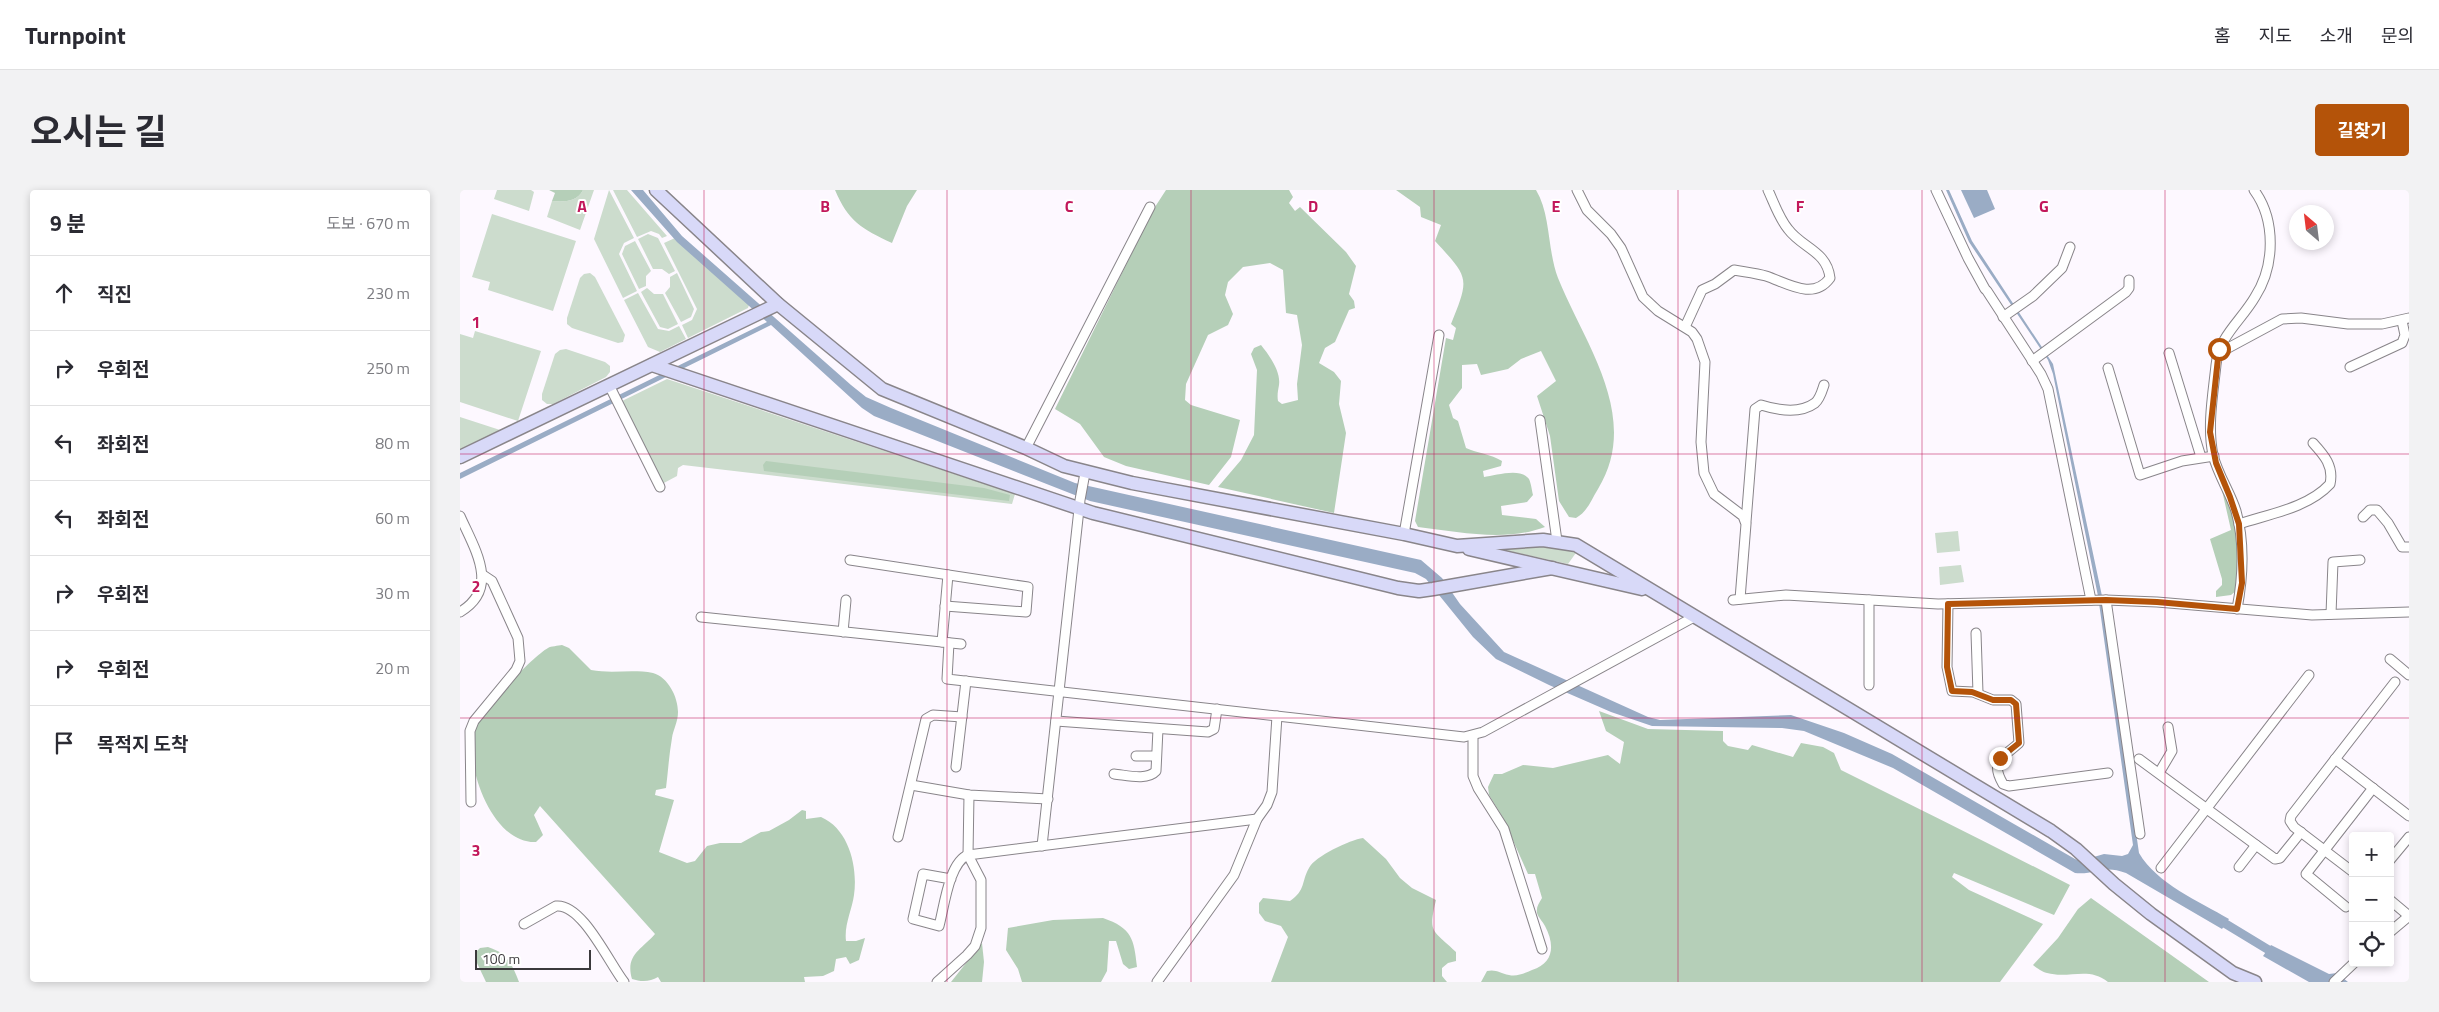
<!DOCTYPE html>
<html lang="ko">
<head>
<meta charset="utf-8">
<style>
  :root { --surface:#fff; --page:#f2f2f3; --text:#2b2b33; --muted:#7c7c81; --line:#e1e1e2; --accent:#b45309 }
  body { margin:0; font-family:"Titillium Web","Noto Sans KR",sans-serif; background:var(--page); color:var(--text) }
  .controls { position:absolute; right:15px; bottom:15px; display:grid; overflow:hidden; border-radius:5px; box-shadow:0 2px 8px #0003 }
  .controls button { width:45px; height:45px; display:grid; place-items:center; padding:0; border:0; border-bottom:1px solid var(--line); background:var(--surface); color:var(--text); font:25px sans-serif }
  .compass { position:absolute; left:1829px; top:15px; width:45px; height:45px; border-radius:50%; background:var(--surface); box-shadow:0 2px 8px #0003; rotate:332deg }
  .scale { position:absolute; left:15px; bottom:12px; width:116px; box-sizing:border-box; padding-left:5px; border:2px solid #3b393c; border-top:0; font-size:14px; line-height:18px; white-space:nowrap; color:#3b393c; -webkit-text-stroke:4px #fff; paint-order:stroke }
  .stop { position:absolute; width:15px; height:15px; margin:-11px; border:4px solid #b45309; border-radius:50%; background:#fff }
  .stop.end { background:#b45309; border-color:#fff; box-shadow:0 1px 5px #0008 }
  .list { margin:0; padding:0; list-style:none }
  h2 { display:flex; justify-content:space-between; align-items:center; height:65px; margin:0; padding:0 20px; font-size:21px }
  h2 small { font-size:16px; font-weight:400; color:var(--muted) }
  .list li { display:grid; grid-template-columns:32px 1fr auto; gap:15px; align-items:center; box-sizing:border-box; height:75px; padding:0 20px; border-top:1px solid var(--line) }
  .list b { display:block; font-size:19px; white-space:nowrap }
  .list em { font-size:16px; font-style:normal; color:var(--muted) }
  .icon { flex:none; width:28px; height:28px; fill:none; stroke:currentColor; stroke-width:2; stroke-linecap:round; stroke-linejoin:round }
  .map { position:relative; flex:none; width:1949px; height:792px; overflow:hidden; border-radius:5px }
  header { display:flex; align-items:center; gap:30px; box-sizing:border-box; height:70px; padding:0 25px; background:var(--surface); border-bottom:1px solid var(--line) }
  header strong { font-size:24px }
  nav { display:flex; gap:28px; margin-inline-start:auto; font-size:18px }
  .intro { display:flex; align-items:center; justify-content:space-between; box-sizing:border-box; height:120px; padding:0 30px }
  h1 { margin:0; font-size:35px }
  .button { padding:12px 22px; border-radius:5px; background:var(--accent); color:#fff; font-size:18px; font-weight:700 }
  main { display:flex; gap:30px; padding:0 30px }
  aside { flex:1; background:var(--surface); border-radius:5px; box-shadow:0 2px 8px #0003 }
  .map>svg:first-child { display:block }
</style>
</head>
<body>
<header>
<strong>Turnpoint</strong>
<nav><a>홈</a><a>지도</a><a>소개</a><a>문의</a></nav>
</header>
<div class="intro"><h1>오시는 길</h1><a class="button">길찾기</a></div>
<main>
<aside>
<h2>9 분<small>도보 · 670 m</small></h2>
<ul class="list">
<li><svg class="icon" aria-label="ahead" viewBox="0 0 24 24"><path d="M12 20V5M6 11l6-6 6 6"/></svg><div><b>직진</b></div><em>230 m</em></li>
<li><svg class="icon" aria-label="right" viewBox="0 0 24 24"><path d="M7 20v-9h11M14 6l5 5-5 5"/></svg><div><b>우회전</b></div><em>250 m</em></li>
<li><svg class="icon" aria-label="left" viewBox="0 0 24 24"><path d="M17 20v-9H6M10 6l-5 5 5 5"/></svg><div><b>좌회전</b></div><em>80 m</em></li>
<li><svg class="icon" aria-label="left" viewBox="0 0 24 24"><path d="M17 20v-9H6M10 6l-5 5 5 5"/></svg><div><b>좌회전</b></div><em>60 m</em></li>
<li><svg class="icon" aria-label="right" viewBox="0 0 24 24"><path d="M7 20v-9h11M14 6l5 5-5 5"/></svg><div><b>우회전</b></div><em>30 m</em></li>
<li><svg class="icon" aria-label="right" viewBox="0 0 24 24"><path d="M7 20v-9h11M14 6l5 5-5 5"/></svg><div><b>우회전</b></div><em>20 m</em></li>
<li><svg class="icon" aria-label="arrive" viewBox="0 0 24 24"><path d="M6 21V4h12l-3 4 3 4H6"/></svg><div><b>목적지 도착</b></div></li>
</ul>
</aside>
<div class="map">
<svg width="1949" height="792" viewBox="0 0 1949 792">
  <rect width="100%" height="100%" fill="#fdf8ff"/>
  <g fill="#ccdccd">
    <path d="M37,0H71L74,2L69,21L34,9Z"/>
    <path d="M123,0H134L120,40L87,27L92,11C104,12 117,12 123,0Z"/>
    <path d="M149,0L174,48L164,53L159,64L177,101L163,108L134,49Z"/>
    <path d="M153,0H167L207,46L202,48L199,44L191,41L177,47Z"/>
    <path d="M32,24L116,51L93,121L28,100L30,92L12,87Z"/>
    <path d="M188,44L198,48L215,81L209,84L202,79H193L178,49Z"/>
    <path d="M215,48L289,115L288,118L228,148L222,135L232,130L237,119L204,53Z"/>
    <path d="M175,51L191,81L186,86V96L179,99L162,64L165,56Z"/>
    <path d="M130,83L135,87L165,145L163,152L158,153L112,138L107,134V128L120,88L124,84Z"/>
    <path d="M217,83L234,119L231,127L221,132L205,103L210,97V87Z"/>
    <path d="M187,98L194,104H203L218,134L208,139L200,137L181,102Z"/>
    <path d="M178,103L198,139L209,141L219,136L226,149L200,162L188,157L164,110Z"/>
    <path d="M15,141L81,161L58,231L0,212V144L13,148Z"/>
    <path d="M106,159L145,172L150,176V182L146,187L93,214H87L82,210V204L95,164L100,160Z"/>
    <path d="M207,189L555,304L552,314L223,275L218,278L217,286L202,294L162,211Z"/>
    <path d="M0,227L40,240L41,241L0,261Z"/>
    <path d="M1498,341L1500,361L1477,363L1475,343Z"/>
    <path d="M1083,354L1118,360L1108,374L1040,359Z"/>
    <path d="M1501,375L1504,392L1480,395L1479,377Z"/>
  </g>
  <g fill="#b5cfb8">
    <path d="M89,0H123C117,12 104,12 92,11L95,3Z"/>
    <path d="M375,0H457L447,16L432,53C402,39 388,31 375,0Z"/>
    <path d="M706,0H829L833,7L829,13L835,21L840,17L886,62L896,76L889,104L894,111L895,118L889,120L875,152L865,158L859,173L874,182L881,191L879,214L886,243L874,323L758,297L781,270L794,245L797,180L791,164L794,158L801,155C809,165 821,181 819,195C818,201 817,205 818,211L822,214L838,210L837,194L842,155L837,125L826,123L823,80L810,73L783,77L768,92L765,105L773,124L768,135L748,145L726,194L725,210L731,215L780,230L771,267L749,295L666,276L644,267L620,234L595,219L693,20Z"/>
    <path d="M936,0H1076C1091,25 1087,59 1098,88C1124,153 1182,227 1138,299C1131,310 1128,321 1116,328L1109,327L1099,311L1090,246L1077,206L1096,191L1081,161L1061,169L1048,179L1021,185L1017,174L1002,175V198L989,215L993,228L998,231L1006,258C1017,263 1031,264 1042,271L1041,276L1023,281L1024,287C1035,286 1060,277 1069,289C1071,293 1072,301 1073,305L1067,312L1041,316L1042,325L1076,329L1085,337C1046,352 999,342 958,337L955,331L986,148L993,150L996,138L991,134C1010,87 1009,88 975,51L981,35L961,27L960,17Z"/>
    <path d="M306,271L524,298L550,305L549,311L304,281L303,275Z"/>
    <path d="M1761,296C1775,319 1784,373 1777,400L1771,405L1756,407V401L1762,395V389L1750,349L1771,340Z"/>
    <path d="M102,455L109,458L131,480C152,484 172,479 193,483C208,487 218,507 218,522C218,532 213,540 212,548C209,565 208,582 206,598L196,600L195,605L214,610L199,662L227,673L235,671L247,656L260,653H281L301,642L309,641L329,630L342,620L346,621V629L361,627C389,639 398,677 394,705C392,720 384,735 386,751H396L405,748L399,770L390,774L386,767L376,769L374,781L363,786L344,787L345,792H201L198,787C190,792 181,792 172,789C165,765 181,760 195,744L80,616L74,625L83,645L76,652C32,654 5,576 13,541C17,524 72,467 88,458C91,456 98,456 102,455Z"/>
    <path d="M1139,521L1188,539L1263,541V551L1268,556L1288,560L1292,555L1333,567L1341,553L1363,557L1374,563L1381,580C1457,618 1534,656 1610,695L1594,725L1494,683L1492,687L1509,700L1583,734L1540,792H1021L1027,781C1036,779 1040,783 1049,785C1057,787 1065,783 1072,780C1094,773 1095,755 1085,736C1083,732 1078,727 1077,723C1076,717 1079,713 1082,708L1075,684H1068L1042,626L1029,605L1028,597L1034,584H1042L1063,575L1093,578L1148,565L1160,574L1164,552L1146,541Z"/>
    <path d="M903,648L926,669L940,688L952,698L976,710C968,744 972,739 996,762V771L988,773L982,778V786L987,792H811L828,747L821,736L805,731L799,723V713L803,708L830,711C846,700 841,692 849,678C855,666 890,650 903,648Z"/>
    <path d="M1631,708L1749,792H1648C1629,776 1609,789 1587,783C1582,782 1577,778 1573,775L1598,748L1618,719Z"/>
    <path d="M643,728C672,738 674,749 677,777L669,779L663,774L656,751H649L647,781L641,792H562L558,779L546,760L548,738L593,730Z"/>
    <path d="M522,753L524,772L522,792H491Z"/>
    <path d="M28,757C47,763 52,774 59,792H26L16,771L15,763L20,758Z"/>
  </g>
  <g fill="#9aacc5">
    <path d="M171,0H183L222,46L391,195L406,207L431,218L615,293L961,370L982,388L1000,414L1044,462L1188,527L1200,530L1331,525L1384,543L1432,564L1615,669L1620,671L1644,664L1662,666L1668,664L1673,655L1638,406L1593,184L1588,170L1509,52L1486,0H1489L1512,51L1593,174L1642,406L1679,663C1697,694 1739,711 1769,729L1762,739L1666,683C1643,674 1636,685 1615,683L1433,578L1344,541L1322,538L1192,536L1151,522L1089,495L1036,469L1013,447L966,389L955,383L630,311L414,226L402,218L311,135L0,289V283L307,132L217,52Z"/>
    <path d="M1501,0H1527L1535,19L1514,28Z"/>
    <path d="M1811,755L1869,784L1877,783L1888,792H1849L1803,766Z"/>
  </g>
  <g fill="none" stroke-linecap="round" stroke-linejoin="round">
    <path stroke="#9aacc5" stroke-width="9" d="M1756,728L1817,765"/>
    <defs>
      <g id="street">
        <path d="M1117,0L1127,20L1151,44L1161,58L1183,107L1198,121L1232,142L1237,149L1245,172L1241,252L1244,283L1254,304L1283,326L1286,334L1280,409"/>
        <path d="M1476,0L1508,68L1525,99"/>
        <path d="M1527,101L1581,184L1588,199L1631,410"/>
        <path d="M1543,127L1573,106L1602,78L1610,57"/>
        <path d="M1225,137L1242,100L1255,94L1274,80C1285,82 1296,83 1306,86C1327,93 1353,111 1370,88C1367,61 1342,58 1328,39C1319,28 1314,13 1308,0"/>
        <path d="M1709,163L1741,267"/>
        <path d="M1757,164L1822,129L1841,128L1888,134H1922L1949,128"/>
        <path d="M1572,171L1666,102L1669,98V90"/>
        <path d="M1890,177L1942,153L1945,145L1942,131"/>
        <path d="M1648,178L1680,285L1722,271L1754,266"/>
        <path d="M149,195L200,297"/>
        <path d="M1080,230L1097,351"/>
        <path d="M566,258L690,17"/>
        <path d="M0,326C14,358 41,398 0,422"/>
        <path d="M1903,327L1910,320H1917L1928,333L1942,357H1949"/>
        <path d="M1286,332L1295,219L1301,215C1317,220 1340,224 1355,213C1360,209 1362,201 1364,195"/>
        <path d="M1779,334C1809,324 1848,318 1870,294C1874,276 1864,265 1853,253"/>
        <path d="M944,344L979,145"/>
        <path d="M390,370L568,397L566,422L485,416"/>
        <path d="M1273,410L1326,405L1478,414L1646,410L1697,412L1852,425L1949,422"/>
        <path d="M1409,410V495"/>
        <path d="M1646,410L1680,644"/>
        <path d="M1488,414L1487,477L1492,501L1513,502L1533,510H1551L1556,514L1559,553C1544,567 1529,570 1543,594L1549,596L1648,583"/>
        <path d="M1777,419C1783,387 1785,353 1776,321C1770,302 1758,285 1753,265C1747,236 1753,204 1756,175C1759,146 1781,131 1795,107C1815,76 1816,30 1794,0"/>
        <path d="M1871,424L1873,372L1900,370"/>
        <path d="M241,427L501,454"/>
        <path d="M383,442L386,410"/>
        <path d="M1516,443L1518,503"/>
        <path d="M482,452L488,385"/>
        <path d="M489,453L487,489L1004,547L1023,542L1234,427"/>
        <path d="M1930,469L1949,485"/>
        <path d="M596,531L748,542L754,539L757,519"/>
        <path d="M1013,546V586L1018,598L1044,639L1082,759"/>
        <path d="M676,566H696"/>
        <path d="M1679,569L1815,669L1820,668L1841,642"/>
        <path d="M1875,569L1949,626"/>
        <path d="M496,577L506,491"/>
        <path d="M1699,583L1712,561L1708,537"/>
        <path d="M654,584C666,585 687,591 696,581L698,539"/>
        <path d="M451,595L509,605L588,609"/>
        <path d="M11,612L10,541L14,531L56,480L60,471L58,448L32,391L23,385"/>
        <path d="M438,647L466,529L473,525L502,527"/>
        <path d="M582,656L620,310L625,283"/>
        <path d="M1930,670L1949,647"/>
        <path d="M1779,677L1796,655"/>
        <path d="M1701,678L1849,485"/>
        <path d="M1893,682L1834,637L1830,631L1831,626L1935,492"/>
        <path d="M491,689L463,684L453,729L479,736C484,718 489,672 508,665L797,629"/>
        <path d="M1930,710L1949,726"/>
        <path d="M1886,717L1846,684L1913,598"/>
        <path d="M64,734L96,716C122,713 149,773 164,792"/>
        <path d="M1930,742L1949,726"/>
        <path d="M477,792L507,765L515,756L521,738V690L508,665L509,605"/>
        <path d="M697,792L774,685L797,629L807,615L812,602L817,526"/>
        <path d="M1874,792L1894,773"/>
      </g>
      <g id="secondary">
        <path d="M196,0L318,114L422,199L566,258L604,276L672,293L944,344L997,356L1083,350L1116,355L1591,641L1616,659L1654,694L1691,724L1773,783L1795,792"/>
        <path d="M192,175L633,323L938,398L959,401L973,399L1092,378"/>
        <path d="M0,267L318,114"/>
        <path d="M1009,359L1182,399"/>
      </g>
    </defs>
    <use href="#street" stroke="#89858a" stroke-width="11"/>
    <use href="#secondary" stroke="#89858a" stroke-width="15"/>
    <use href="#street" stroke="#fff" stroke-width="9"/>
    <use href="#secondary" stroke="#d8d9f8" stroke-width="12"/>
  </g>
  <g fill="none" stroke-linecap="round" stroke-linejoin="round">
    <path stroke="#b45309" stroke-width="6" d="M1540,568L1559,553L1556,514L1551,510H1533L1512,502L1492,501L1487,477L1488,414L1646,410L1697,412L1777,419L1782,393L1779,334L1770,307L1756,273L1750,242L1759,159"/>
  </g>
  <path fill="none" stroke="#c2185b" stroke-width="1" stroke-opacity="0.55" d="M244,0V792M487,0V792M731,0V792M974,0V792M1218,0V792M1462,0V792M1705,0V792M0,264H1949M0,528H1949"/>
  <g font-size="16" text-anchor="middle" font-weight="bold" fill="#c2185b" stroke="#fff" stroke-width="4" stroke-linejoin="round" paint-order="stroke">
    <text x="122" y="22">A</text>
    <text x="365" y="22">B</text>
    <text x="609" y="22">C</text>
    <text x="853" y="22">D</text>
    <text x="1096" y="22">E</text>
    <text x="1340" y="22">F</text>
    <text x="1584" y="22">G</text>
    <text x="16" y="138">1</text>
    <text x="16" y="402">2</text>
    <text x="16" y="666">3</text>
  </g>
</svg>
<div class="controls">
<button>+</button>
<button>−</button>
<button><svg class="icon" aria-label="locate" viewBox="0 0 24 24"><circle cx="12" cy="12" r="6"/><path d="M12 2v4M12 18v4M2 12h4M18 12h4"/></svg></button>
</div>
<svg class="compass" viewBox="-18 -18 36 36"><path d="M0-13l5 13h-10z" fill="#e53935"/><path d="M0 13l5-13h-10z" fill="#7c7c81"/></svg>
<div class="scale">100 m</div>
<div class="stop" style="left:1759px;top:159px"></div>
<div class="stop end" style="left:1540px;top:568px"></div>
</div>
</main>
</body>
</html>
